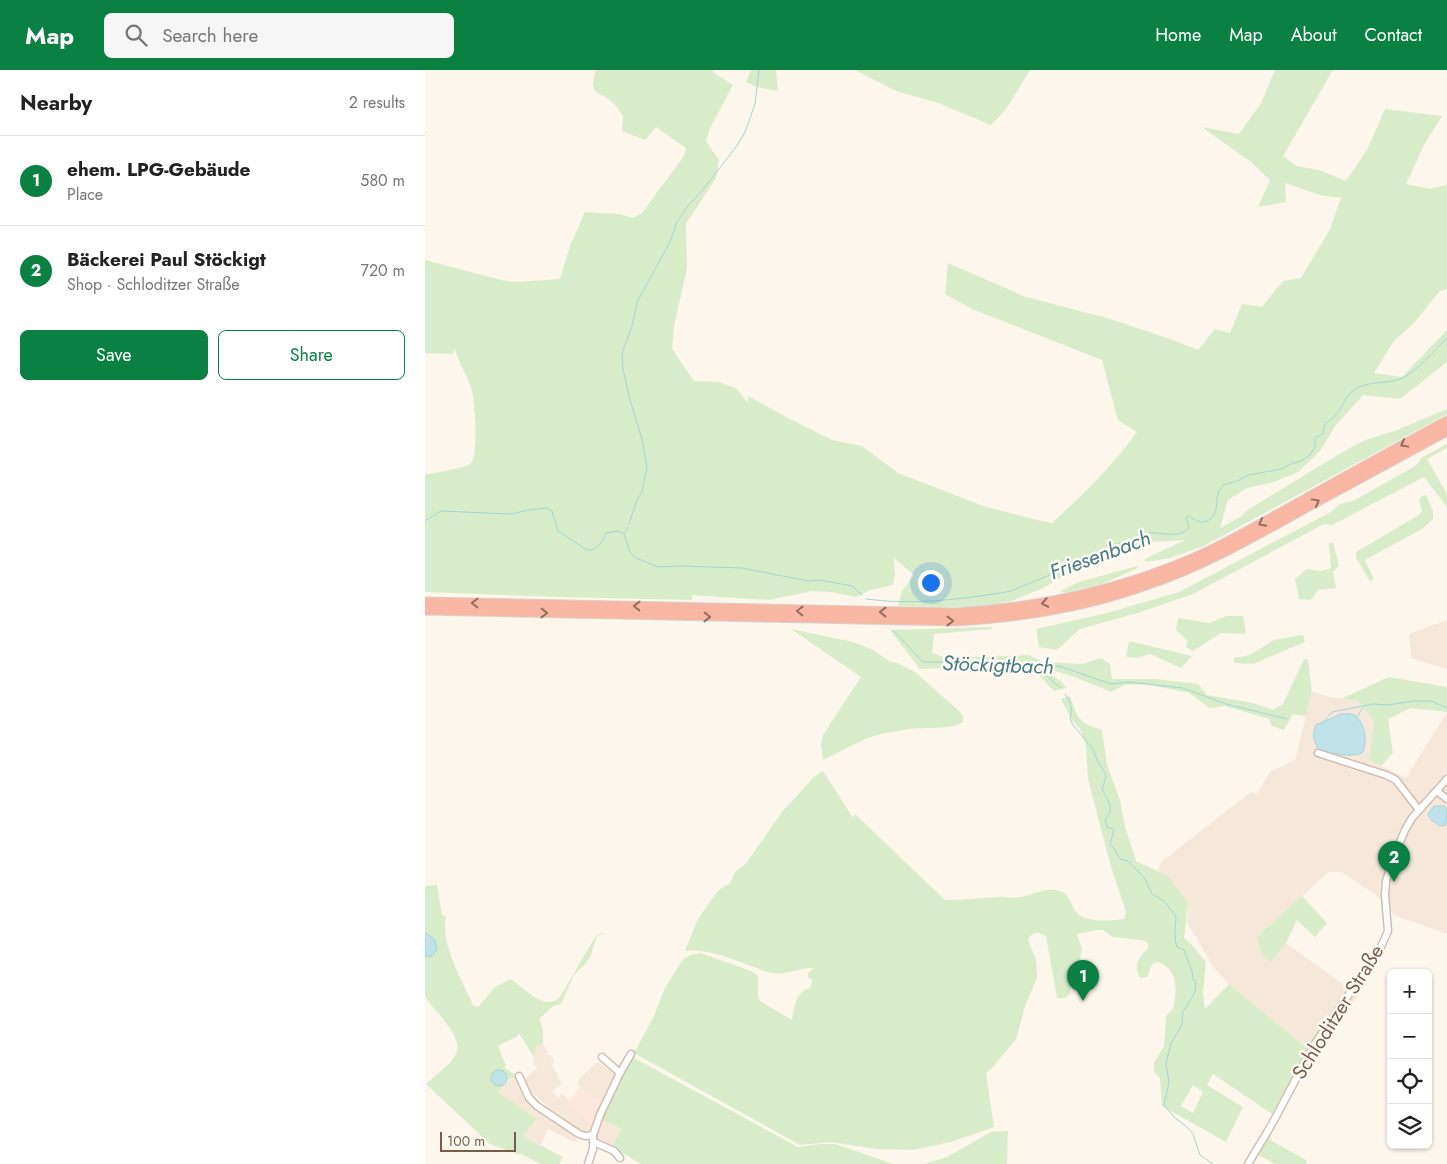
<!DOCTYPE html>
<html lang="en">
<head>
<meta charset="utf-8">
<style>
  :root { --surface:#fff; --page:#f6f6f6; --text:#222; --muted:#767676; --line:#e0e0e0; --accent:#0b8043 }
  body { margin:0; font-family:Jost,sans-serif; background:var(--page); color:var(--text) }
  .controls { position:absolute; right:15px; bottom:15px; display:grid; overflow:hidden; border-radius:8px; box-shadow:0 1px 4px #0004 }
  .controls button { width:45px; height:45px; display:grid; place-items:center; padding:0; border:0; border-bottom:1px solid var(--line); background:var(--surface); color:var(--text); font:25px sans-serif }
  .scale { position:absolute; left:15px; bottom:12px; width:76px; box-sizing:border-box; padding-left:5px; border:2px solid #7a5c4d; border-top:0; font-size:14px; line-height:18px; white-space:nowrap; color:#7a5c4d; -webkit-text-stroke:4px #fffaf3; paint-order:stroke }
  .you { position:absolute; left:505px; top:512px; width:18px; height:18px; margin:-12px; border:4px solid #fff; border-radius:50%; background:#1a73e8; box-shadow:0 0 0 8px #1a73e833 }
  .badge { display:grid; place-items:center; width:32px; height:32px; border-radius:50%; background:var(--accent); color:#fff; font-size:16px; font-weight:700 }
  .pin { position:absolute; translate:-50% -41px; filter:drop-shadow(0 1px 2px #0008) }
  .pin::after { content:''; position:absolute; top:26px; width:18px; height:15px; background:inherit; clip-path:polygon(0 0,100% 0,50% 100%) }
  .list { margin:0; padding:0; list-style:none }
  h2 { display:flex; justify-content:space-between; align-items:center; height:65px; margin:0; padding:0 20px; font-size:21px }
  h2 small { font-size:16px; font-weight:400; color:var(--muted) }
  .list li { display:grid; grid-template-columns:32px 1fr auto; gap:15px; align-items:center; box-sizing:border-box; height:90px; padding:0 20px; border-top:1px solid var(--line) }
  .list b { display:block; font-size:19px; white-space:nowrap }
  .list p { margin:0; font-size:16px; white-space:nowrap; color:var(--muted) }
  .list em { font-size:16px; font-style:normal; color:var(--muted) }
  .actions { display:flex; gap:10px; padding:15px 20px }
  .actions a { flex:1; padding:11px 0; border:1px solid var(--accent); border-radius:8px; text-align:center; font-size:18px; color:var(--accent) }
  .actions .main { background:var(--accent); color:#fff }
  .icon { flex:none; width:28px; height:28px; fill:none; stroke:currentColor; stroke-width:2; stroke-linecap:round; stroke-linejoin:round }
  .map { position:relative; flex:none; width:1022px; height:1094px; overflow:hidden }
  header { display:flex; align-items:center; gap:30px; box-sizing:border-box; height:70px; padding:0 25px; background:var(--accent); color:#fff }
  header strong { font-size:24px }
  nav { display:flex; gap:28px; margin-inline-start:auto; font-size:18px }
  .search { width:350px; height:45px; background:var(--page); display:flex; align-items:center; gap:12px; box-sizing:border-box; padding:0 18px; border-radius:8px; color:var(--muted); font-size:19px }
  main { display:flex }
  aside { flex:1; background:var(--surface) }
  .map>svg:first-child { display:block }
</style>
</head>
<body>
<header>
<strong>Map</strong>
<div class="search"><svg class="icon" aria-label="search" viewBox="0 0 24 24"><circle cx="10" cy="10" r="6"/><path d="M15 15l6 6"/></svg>Search here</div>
<nav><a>Home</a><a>Map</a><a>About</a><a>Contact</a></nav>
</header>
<main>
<aside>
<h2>Nearby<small>2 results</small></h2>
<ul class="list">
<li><span class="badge">1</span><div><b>ehem. LPG-Gebäude</b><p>Place</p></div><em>580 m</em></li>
<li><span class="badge">2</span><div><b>Bäckerei Paul Stöckigt</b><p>Shop · Schloditzer Straße</p></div><em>720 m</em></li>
</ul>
<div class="actions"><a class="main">Save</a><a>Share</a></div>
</aside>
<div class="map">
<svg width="1022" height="1094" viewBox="0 0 1022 1094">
  <rect width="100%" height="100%" fill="#fdf6ec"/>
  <g fill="#f5e8da">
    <path d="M1022,550V599L986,588L984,564Z"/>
    <path d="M887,621L904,627L933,631L949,650L944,690L981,708L1022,642V864L969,845L951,825L916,802H904L832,867L846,892L861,873L933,925L919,947L883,979L804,914L789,898L762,852L763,833L733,801L736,792L826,722L832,724L845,702L870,690Z"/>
    <path d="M115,974H118L122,980V985H125L129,991L127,995L137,1014L127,1021L133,1027L138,1024L146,1032L143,1035L168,1054L164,1062L160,1064L137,1049L115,1030L111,1025L107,1026L106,1022L103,1023L98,1011L112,998L108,992L111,976Z"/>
    <path d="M174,992L189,1004L191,1008L179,1033L153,1015L154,1009L170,994Z"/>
    <path d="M91,1007L107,1034L142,1057L143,1061L152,1067L150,1072L123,1059L116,1075L103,1069L99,1064L112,1050L73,1022L82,1011Z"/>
    <path d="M176,1049L196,1059L183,1082L171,1077L172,1059Z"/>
  </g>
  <path fill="#fde8e0" d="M156,1017L179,1033L168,1054L143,1035L147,1027Z"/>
  <g fill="#d8ecc9" fill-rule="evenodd">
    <path d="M171,0H288V2L308,15L285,58L281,71L294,90L291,108L261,154L262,199L249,255L247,279L269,311L294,312L312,319L323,333V326L363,348L407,370L437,376L473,403L558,436L608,449L627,453C659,424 687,396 712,362L693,350L677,290L547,239L520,224L523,193L601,227L682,248L748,270L773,280L790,259L805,263L817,234L837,237L858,211L876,208L904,161L916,128L895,125L860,113L861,132L833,137L845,110L826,92L777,57L814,64L836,33L850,0H908L858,86L871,96L894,100L921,111L942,80L960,39L1017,46L999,75L981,114L1005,119L1022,115V219L1015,221L988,254L969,271L949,303L977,307L1022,260V292L975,329L938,325L911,355L895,381L873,402L849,412L822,418L803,430L795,458L817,446L821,441L911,386L938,371L972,360L1022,339V344L779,476L745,488L721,492L720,489L760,470L723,472L657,496L618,518L587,531L551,538L473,536L477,521L489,505L469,488L470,505L468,515L445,520L431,527L407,522L387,521L344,530L267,525V530L132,527L0,522V405C9,403 40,398 45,394C54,387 50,333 47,321C43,306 34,293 29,278L28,284L0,283V190L76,210L92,212L135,209L145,176L160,142L194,144L208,148L217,143L259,86L261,78L231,57L220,70L197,61L198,46C195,42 192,37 188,33C175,20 162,28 171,0Z"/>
    <path d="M326,0H351L353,21L332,17L321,12Z"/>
    <path d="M430,0H605L581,39L566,55L513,33L471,21Z"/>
    <path d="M1022,374V378L1002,389L1022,424V437L999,407L907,455L899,454L768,524L716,542L655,559L632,580L614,577L611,559L682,543L754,522L904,443L915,434L928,431L992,395L996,388Z"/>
    <path d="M1001,425L1008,441V449L997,459L940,490L949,509L945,511L931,488V482L994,445L997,441L994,430L997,426Z"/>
    <path d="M904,473H908L914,496L908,502L911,518L893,520L886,530L874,529L870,509L882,499L896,501L906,498Z"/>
    <path d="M712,496L713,498L677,514L639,523L636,521L654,512Z"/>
    <path d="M801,546H818L821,564L796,563L768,581L761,577L763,571L751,560L753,548L784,553Z"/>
    <path d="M566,557L567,559L509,564L507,583L521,588L604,585L618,592L657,594L676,588L685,594L687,609H730L773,614L782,625L828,633L848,640L858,634L879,589L883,590L887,621L881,646L868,644L859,660L847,656L844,649L800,636L785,638L764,623L720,614L700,615L686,622L650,607L623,599L619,600L637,612L641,618L629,621L611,602L594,596L495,599L465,560Z"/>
    <path d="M366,559L428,572L446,579L464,591L472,593L490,602L535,642L538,646V652C528,660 498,657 485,659C471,661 456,663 443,668C428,674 413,683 398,690L396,674L398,665L436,607Z"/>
    <path d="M878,565L880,572L828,594L810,593L809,588L825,585L849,570Z"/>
    <path d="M704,571L767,586L756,598L725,584L712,588L701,587Z"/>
    <path d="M964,607L1022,617V642L985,638L963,649L968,683L956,696L944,690L949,650L933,631L916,629Z"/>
    <path d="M645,626C653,649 653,652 677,660L682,695L695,730L700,757L711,791L743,806L763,833L759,868L766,874L781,892L778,922L780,939L804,914L883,979L847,1044L788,1004L782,1015L818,1037L801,1072L737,1036L735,1008L729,1002V993L739,976L741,946L748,939C752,921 754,898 732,892L727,894L722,907L715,908C707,893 715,887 724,877L722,872L717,870L688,867L678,860H671L652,864L657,879L653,899L655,903L652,906L647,904L644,907L646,913L645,924C641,927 637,930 632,928L621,866L612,862L605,866L603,870L611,890L612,908L600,936L591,969L568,997L561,1003L569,1057L526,1072L487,1080L453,1079L406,1072L375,1075L209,983L228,948L240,918L258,889L266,885L275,883L326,901L333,906V925L335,931L367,950C369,938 371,921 385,918L388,910L383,907V903L389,898C375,897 362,905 347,903C342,902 336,900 332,898C308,890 285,878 260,881L272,851L286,830L294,820L305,813L310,802L320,795L357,742L389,707L398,701L428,748L430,744L520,830C538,830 555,828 574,827C579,826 584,828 589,828C604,827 621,816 635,821C644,824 646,835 651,842C659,853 687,851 699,849L701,842L686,797L663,709L661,675L655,659L647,650L636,629ZM768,1015L778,1022L768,1043L756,1036Z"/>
    <path d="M12,815L17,845L21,846C15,874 37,910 48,935L52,937L54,936L70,917L86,909C100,919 120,942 135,927L172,864L182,862L173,865L171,868L166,885L162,892L149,905L136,934L128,936L114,949L118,960V974L111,976L109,987L94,963L93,966L73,976L81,996L79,997L94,1008H86L82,1011V1008L76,1015L80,1014L73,1022L112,1049L99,1065L103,1069L138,1087L134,1094H116L96,1084H93L65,1074L1,1014C34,986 45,981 14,944C10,939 3,932 0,926C0,918 0,896 0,887L7,886L3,864L0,862V816Z"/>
    <path d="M877,826L902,853L890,867L872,850L861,873L846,892L837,885L832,867Z"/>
    <path d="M209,988L373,1077L395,1074H410L468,1094H216L187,1077L196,1059L176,1049L206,989Z"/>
    <path d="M583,1061L582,1094H499L522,1087L566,1062Z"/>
    <path d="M843,1064L847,1071L879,1089L882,1091L881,1094H850L832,1084Z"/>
  </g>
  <g fill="#bfe3e8" stroke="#a5d3da">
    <path d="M916,644C921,644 925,643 929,645C940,651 943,673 937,683C925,688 906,683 894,680C888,670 887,665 891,655Z"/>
    <path d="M1009,736H1019L1022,739L1021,755L1015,756L1006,750L1003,744Z"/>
    <path d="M0,862L10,870L12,880L7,886L0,887Z"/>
    <circle cx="74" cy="1008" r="8"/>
  </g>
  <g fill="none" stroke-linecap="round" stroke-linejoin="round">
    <g stroke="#a5d3da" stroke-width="1">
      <path d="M0,451L16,441L86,444L103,440L122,438L127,441L133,461L162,480C173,481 177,472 181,463L194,461L199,464L204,480L209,487L233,497L256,496L317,498L383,511L395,510L427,516L437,525"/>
      <path d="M204,454L212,430L217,422L222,397L217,369L205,330L198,299L197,283L207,256L212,232L245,172L252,152L262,137L279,118L311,77L320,62L330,34L334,0"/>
      <path d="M200,463L203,457"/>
      <path d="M441,529C488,535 529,530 575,523L586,521L658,491L672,482L693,474L718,468L723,463C738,462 753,469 764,458L761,447L764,446C773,454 785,455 790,442C794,432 789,425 798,415L812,411L824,405L856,399L868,393L876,391L885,385L890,377V368L898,364L900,353C916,347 917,328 930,319C943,311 961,314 975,309C993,301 1008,281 1022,268"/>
      <path d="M469,561L498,592H583L603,594L613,599L634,596L686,614L703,612L758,618L801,634L862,649"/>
      <path d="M613,599L636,618"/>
      <path d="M640,624C646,633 648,638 645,649L648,655L668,679L673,692L680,703L681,707L677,719C683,732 691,737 680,750L682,757L688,759L689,760L685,774L690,780L695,789L703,791L711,799L720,809L727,824L739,831L751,846C751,858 748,866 752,877L759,880L767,901L768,910L771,911L770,922L758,942L757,955L746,973L744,981L741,994L744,1012L739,1035L749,1047L762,1057L768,1064L775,1085L788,1094"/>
      <path d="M932,647L938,637"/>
      <path d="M899,652L900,650L907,642L948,634L963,635L989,631H1006L1022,638"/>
    </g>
    <defs>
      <g id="minor">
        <path d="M893,683L961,705L971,710L994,740"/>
        <path d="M1012,721L1022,729"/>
        <path d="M177,987L195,1003"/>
        <path d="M94,1006L104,1028L112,1036L154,1064L160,1066L168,1065"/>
        <path d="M169,1072L189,1081L195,1088"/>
        <path d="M163,1094L168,1079V1065L175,1045L195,1003L206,984"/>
        <path d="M823,1094L847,1054L889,975L955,879L963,861L960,825L961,811L970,784L980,760L987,748L1022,709"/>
      </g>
      <g id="highway">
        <path d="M0,532L531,543C611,538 688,522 762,491C797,477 833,455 866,437C918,408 970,379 1022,351"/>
        <path d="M0,540L532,551C596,547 660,537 721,515C778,496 830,466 882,437C928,412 975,387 1022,361"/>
      </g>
    </defs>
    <use href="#minor" stroke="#d1beb0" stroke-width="9"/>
    <use href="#highway" stroke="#dad1cd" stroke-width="11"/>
    <use href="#minor" stroke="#fff" stroke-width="6"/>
    <use href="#highway" stroke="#f7b7a3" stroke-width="9"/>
  </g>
  <defs><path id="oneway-chevron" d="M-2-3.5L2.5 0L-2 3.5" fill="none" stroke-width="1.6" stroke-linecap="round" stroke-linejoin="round" transform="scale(1.25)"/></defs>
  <g stroke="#936e5e">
    <use href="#oneway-chevron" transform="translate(979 374) rotate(151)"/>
    <use href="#oneway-chevron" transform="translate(891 432) rotate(-29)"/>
    <use href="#oneway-chevron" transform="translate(837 453) rotate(152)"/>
    <use href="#oneway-chevron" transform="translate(50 533) rotate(-179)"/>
    <use href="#oneway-chevron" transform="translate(620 533) rotate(170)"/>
    <use href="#oneway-chevron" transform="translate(212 536) rotate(-179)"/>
    <use href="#oneway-chevron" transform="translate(375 541) rotate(-179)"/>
    <use href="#oneway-chevron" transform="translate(458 542) rotate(-179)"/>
    <use href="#oneway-chevron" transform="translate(119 543) rotate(1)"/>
    <use href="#oneway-chevron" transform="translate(282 547) rotate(1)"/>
    <use href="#oneway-chevron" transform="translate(525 551)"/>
  </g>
  <g text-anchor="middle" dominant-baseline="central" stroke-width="5" stroke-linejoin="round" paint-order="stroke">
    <g font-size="20" fill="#7a5c4d" stroke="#fffaf3">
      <text transform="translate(913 942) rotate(-58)">Schloditzer Straße</text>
    </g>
    <g font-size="21" font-style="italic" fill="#437c86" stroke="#fffaf3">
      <text transform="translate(675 485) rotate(-20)">Friesenbach</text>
      <text transform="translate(573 595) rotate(2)">Stöckigtbach</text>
    </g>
  </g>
</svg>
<div class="controls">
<button>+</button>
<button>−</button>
<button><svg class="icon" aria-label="locate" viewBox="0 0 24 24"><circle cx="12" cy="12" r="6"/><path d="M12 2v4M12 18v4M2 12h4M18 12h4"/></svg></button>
<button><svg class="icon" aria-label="layers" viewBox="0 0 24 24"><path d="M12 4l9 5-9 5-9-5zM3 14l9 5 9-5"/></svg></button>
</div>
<div class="scale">100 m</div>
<div class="you"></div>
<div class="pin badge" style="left:658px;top:931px">1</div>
<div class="pin badge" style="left:969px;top:812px">2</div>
</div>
</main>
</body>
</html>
